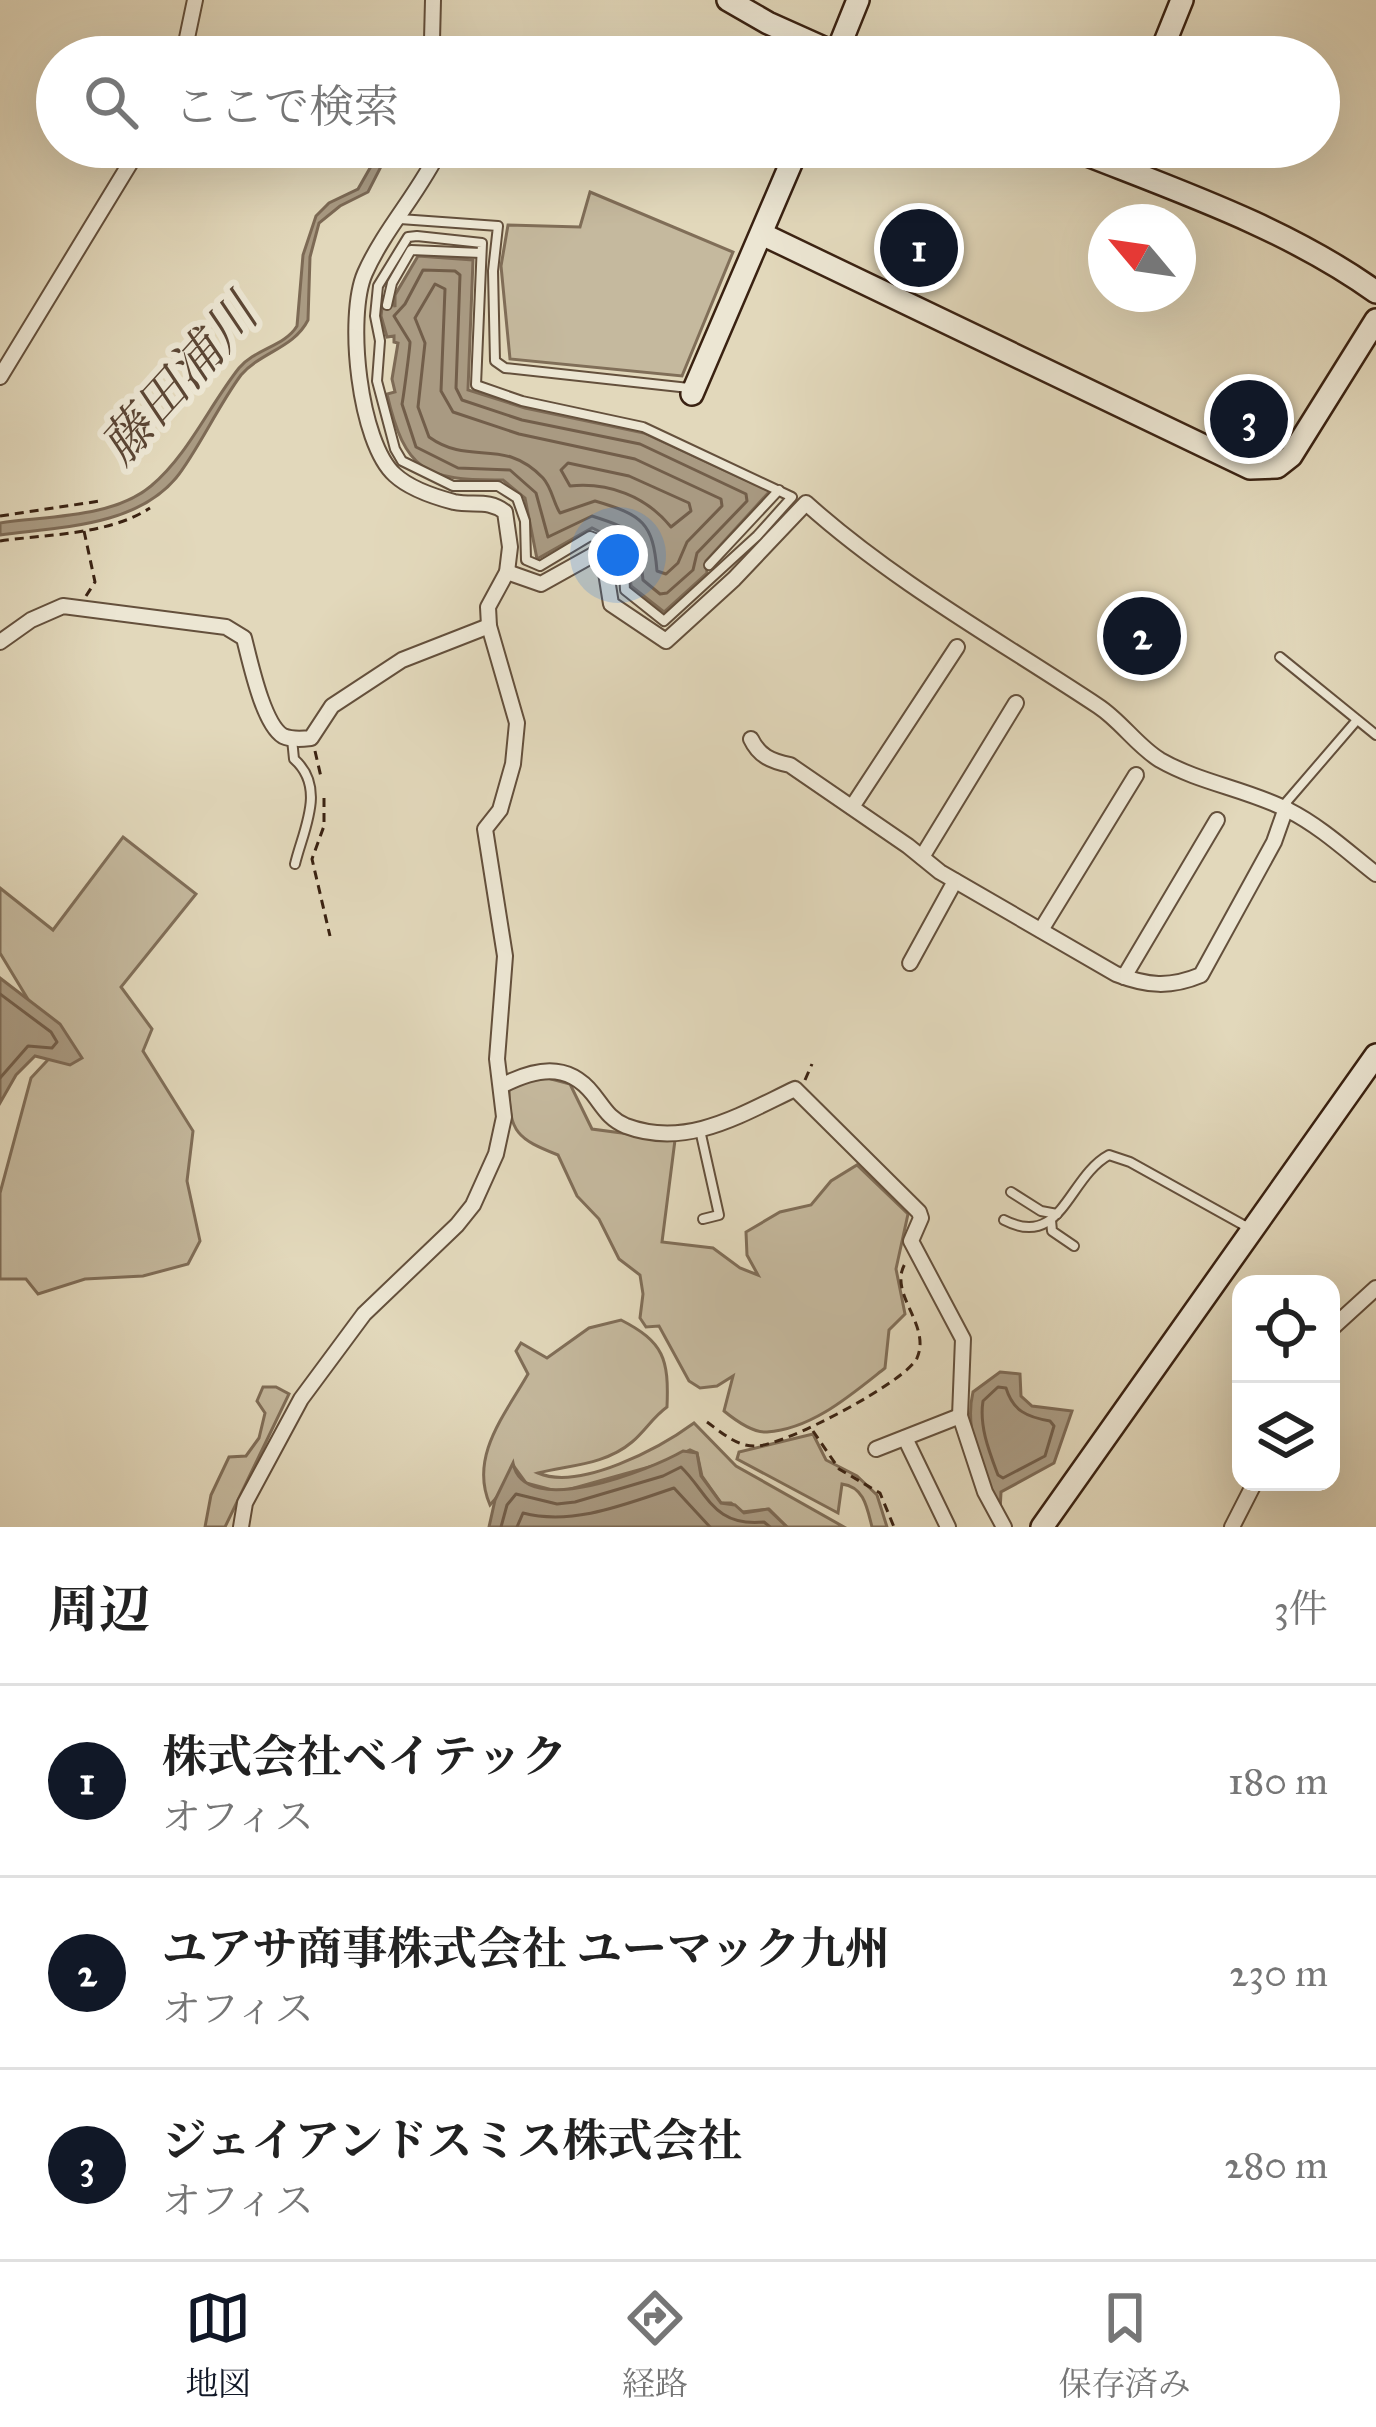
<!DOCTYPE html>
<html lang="ja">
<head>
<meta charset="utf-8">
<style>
  :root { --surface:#fff; --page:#f6f6f6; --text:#222; --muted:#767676; --line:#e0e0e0; --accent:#111827 }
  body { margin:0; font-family:"IM FELL Great Primer","Noto Serif JP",serif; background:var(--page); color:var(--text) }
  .controls { position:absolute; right:36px; bottom:36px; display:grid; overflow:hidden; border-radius:24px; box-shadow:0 12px 48px #0002 }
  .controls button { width:108px; height:108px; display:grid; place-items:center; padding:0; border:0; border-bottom:3px solid var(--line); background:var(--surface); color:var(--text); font:60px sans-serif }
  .compass { position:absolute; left:1088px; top:204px; width:108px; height:108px; border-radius:50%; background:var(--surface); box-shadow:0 12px 48px #0002; rotate:299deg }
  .you { position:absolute; left:618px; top:555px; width:42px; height:42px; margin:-30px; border:9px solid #fff; border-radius:50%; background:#1a73e8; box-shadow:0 0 0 18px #1a73e833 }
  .badge { display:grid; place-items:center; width:78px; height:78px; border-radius:50%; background:var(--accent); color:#fff; font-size:39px; font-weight:700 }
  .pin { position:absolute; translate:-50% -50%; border:6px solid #fff; box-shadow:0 3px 12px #0006 }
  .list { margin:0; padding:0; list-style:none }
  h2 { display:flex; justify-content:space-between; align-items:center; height:156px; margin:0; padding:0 48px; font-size:51px }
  h2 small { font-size:39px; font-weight:400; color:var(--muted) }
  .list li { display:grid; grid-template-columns:78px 1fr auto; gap:36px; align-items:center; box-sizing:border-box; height:192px; padding:0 48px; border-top:3px solid var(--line) }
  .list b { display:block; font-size:45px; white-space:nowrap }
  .list p { margin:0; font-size:39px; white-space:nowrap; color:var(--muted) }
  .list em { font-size:39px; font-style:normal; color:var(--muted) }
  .icon { flex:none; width:66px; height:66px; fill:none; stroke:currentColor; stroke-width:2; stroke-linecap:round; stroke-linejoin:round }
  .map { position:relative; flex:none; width:1376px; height:1527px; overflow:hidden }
  .search { position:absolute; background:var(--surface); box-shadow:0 12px 48px #0002; left:36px; right:36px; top:36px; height:132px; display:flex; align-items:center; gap:30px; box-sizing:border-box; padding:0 42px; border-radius:66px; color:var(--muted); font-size:45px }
  .sheet { height:732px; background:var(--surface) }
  nav { display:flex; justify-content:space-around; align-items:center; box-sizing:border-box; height:168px; border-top:3px solid var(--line); background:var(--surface); font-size:33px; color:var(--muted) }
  nav a { display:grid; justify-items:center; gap:6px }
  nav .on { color:var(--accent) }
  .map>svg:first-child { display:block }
</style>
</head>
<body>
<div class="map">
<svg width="1376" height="1527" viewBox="0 0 1376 1527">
  <rect width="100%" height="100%" fill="#e2d8bb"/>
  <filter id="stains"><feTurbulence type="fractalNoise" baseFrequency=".00167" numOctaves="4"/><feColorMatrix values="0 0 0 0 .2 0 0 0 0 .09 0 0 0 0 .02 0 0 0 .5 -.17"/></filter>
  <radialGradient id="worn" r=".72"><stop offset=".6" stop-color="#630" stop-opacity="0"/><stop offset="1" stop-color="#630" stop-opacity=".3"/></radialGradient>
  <g fill="#c5b99e" stroke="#806e58" stroke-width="3">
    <path d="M590,192L733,252L682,376L510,359L501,266L508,225L580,227Z"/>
    <path d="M123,837L196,894L121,987L152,1029L143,1051L193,1131L187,1181L200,1241L188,1264L143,1276L85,1279L38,1294L26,1279H0V1193L31,1078L58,1049L0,953V888L53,930Z"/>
    <path d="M536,1075L570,1084L592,1129L675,1140L662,1242L713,1248L740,1268L758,1275L747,1255L746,1232L780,1212L811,1205L831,1181L857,1165L908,1214L896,1269L905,1314L889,1330L885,1368C851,1395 812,1429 767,1432C752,1433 735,1420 724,1411L733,1376L717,1386L700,1388L689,1381L659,1326L646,1327L640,1318L643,1294L640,1275L619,1259L599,1219L577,1196L558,1155C518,1139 509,1133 509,1088Z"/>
    <path d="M621,1320C664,1342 669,1359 667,1407C653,1417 645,1431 632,1442C605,1465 569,1465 538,1473C580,1491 660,1448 694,1423L736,1466L844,1527H787L769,1509L742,1512L731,1503H721L702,1476L697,1453L690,1450L660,1464L560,1492L526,1483L513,1465L503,1490L490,1505C469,1457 504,1416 528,1374L516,1351L521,1343L547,1358L589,1328Z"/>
    <path d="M263,1387H276L289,1394L225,1527H205L211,1495L229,1457L246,1456L259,1438L265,1413L257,1401Z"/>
    <path d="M813,1434L826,1460L857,1476L877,1495L887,1527H872C867,1507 864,1487 842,1484L838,1513L737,1459L739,1452Z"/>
  </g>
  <g fill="#a99a82" stroke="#7d6a55" stroke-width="3">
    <path d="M382,147H391L368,192L340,206L319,223L310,257L308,320C294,348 261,352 241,375C218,406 197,452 176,478C135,527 58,527 0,535V523C47,516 113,518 151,486C188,455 209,406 239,368C255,349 285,346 297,326L303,255L316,216L329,203L358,189Z"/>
    <path d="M418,256L473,260L468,390L525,408L644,433L770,491L706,561L707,573L664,612L631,586L628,546L592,528L537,559L525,498L503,480C425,481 405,471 387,394L395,392L392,379L398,343L394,342V336L387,337L381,316L383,299H392L395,307V295Z"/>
    <path d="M0,978L60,1024L82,1058L70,1065L35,1056L16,1075L0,1103Z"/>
    <path d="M1000,1372L1020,1374L1021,1396L1032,1406L1072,1411L1054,1463L1001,1492L1000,1512C985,1475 963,1433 973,1392Z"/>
    <path d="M683,1451L697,1453L701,1476L721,1503L735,1505L744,1513L768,1509L787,1527H489L495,1500L513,1463C524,1521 652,1469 683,1451Z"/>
  </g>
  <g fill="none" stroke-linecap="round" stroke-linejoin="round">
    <g stroke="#725e4a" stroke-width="3">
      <path d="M423,270L455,271L460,275L456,388L462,400L522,420L640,444L746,494L747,501L697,553L693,570L667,593L660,594L643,580C638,534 639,531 592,516L548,537L536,493L510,470L458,468L416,447L402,404C403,400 410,348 410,342L394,316L405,304Z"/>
      <path d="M435,284L445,289L441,391L453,412L519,434L635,459L721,499L722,506L687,542L678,563L666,574L657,571C653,523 643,515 595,501L560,513C553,502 552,488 543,478C503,436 471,467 429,437L418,407L425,343L415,318Z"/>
      <path d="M568,463L629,476L689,503L691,511L671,527C646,496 608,482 570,486L561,470Z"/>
      <path d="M0,994L51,1032L57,1042L52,1048L28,1046L0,1078"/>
      <path d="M998,1387L1006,1388C1013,1411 1027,1417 1050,1421L1054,1426L1045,1456L1003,1478L998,1475C989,1451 979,1426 983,1401Z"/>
      <path d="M501,1527L507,1505L516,1494L557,1504L575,1502L663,1476L681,1467C708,1493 713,1527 764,1522L770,1527"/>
      <path d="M517,1527L523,1513C573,1526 626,1504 674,1488L710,1527"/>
    </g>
    <defs>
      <g id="lane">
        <path d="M400,219L498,226L493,271L495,361L505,368L689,388"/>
        <path d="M417,236L482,243L476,385L522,401L643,427L792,497L757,536L664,621L625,590L623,549L590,536L540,566L526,560L525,521L517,498L498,486H453L402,461L395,449L377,381L380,341L375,316L378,286L408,237Z"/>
        <path d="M387,305L392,283L411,250L481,253"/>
        <path d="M709,565L779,490"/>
        <path d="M1280,657L1376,735"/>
        <path d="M292,739L294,759C327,788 303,830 295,864"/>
        <path d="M1283,806L1357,720"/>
        <path d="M700,1130L719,1215L703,1219"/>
        <path d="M1011,1192L1041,1211L1057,1214"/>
        <path d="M1004,1220C1062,1250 1068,1177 1109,1155L1130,1162L1247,1227"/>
        <path d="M1051,1220L1052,1231L1074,1246"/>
      </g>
      <g id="street">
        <path d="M433,0L432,40L441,57"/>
        <path d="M183,57L195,0"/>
        <path d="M0,377L140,147"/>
        <path d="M507,572L541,584L593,555L604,560L611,604L666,641L734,579L806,503C894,582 1000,641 1098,706C1121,721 1137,746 1160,760C1200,783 1247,789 1288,810C1320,826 1348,852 1376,874"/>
        <path d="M0,642L31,620L63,606L226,627L244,638C250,661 263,724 283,736C292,740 302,739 311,738L332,706L402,660L489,626"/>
        <path d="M751,739C759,756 771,761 790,765L908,846L940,872L1116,974C1147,986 1170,988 1201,975L1274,842L1286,808"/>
        <path d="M852,807L957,647"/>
        <path d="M922,857L1016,703"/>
        <path d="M1041,930L1136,775"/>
        <path d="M910,963L955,881"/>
        <path d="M1124,977L1217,820"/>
        <path d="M501,1086C534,1069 567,1061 593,1094C604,1108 609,1119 626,1126C687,1149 742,1114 795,1089L919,1212L921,1218L911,1241L963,1339L960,1416L985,1492L1004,1527"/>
        <path d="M1331,1329L1376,1288"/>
        <path d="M905,1438L948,1527"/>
        <path d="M876,1449L960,1416"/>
        <path d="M241,1527L245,1503L301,1399L364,1314L457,1225L473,1205L496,1154L504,1117L497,1059L505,956L485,829L500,810L513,764L517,723L489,626L488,607L507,572L510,547L505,512C488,499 474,506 454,502C435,497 409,488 395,475C359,443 346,316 365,273C385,228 420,192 441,147"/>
        <path d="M1232,1527L1255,1482"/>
      </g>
      <g id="secondary">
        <path d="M728,0L768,23L844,57"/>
        <path d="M835,57L858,0"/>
        <path d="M1159,57L1182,0"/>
        <path d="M1067,147C1172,189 1284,226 1376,292"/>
        <path d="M762,234L1250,468L1277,467L1291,456L1376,320"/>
        <path d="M692,394L798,147"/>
        <path d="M1042,1527L1376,1055"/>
      </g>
    </defs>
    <use href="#lane" stroke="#64503c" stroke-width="12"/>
    <use href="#street" stroke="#64503c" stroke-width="18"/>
    <use href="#secondary" stroke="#3a2212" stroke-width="26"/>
    <g stroke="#3a2212" stroke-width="3" stroke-dasharray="9 6" stroke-linecap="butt">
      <path d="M0,516L100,501"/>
      <path d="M84,531L95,582L86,596"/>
      <path d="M0,541C48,534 109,535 150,508"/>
      <path d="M315,751L321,777"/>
      <path d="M324,798V826L312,859L330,936"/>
      <path d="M805,1080L812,1064"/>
      <path d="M707,1422C721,1432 737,1447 756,1446C784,1446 906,1382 917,1358C932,1324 886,1293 906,1262"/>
      <path d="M813,1431L839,1469L880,1493L894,1527"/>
    </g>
    <use href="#lane" stroke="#ece6d3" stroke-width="8"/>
    <use href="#street" stroke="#ece6d3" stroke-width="14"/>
    <use href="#secondary" stroke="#ece6d3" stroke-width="21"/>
  </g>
  <g text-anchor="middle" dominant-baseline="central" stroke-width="12" stroke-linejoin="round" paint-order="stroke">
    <g font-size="51" font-style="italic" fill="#5b4634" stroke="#ece6d3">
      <text transform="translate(179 380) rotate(-48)">藤田浦川</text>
    </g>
  </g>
  <rect width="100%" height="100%" filter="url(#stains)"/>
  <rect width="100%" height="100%" fill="url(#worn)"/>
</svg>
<div class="controls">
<button><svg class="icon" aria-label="locate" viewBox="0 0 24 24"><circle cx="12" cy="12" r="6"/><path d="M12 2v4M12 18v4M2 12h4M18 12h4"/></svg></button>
<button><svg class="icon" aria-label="layers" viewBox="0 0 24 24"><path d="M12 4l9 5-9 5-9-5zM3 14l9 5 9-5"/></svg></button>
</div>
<svg class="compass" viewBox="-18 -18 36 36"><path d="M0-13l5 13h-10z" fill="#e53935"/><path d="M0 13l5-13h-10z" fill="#767676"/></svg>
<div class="you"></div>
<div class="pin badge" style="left:919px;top:248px">1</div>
<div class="pin badge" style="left:1142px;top:636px">2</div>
<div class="pin badge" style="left:1249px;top:419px">3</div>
<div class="search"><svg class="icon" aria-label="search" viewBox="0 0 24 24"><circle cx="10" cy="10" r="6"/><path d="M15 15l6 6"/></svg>ここで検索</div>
</div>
<section class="sheet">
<h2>周辺<small>3件</small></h2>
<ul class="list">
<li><span class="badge">1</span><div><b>株式会社ベイテック</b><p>オフィス</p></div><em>180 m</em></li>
<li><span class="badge">2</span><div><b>ユアサ商事株式会社 ユーマック九州</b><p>オフィス</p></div><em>230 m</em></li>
<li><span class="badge">3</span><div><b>ジェイアンドスミス株式会社</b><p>オフィス</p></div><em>280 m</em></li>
</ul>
</section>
<nav>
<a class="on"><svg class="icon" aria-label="map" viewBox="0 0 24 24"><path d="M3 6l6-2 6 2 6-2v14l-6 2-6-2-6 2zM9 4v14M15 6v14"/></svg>地図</a>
<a><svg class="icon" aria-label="directions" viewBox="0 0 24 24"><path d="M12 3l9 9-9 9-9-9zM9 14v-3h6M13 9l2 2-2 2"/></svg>経路</a>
<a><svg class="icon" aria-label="saved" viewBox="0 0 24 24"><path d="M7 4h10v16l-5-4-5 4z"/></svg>保存済み</a>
</nav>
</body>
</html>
